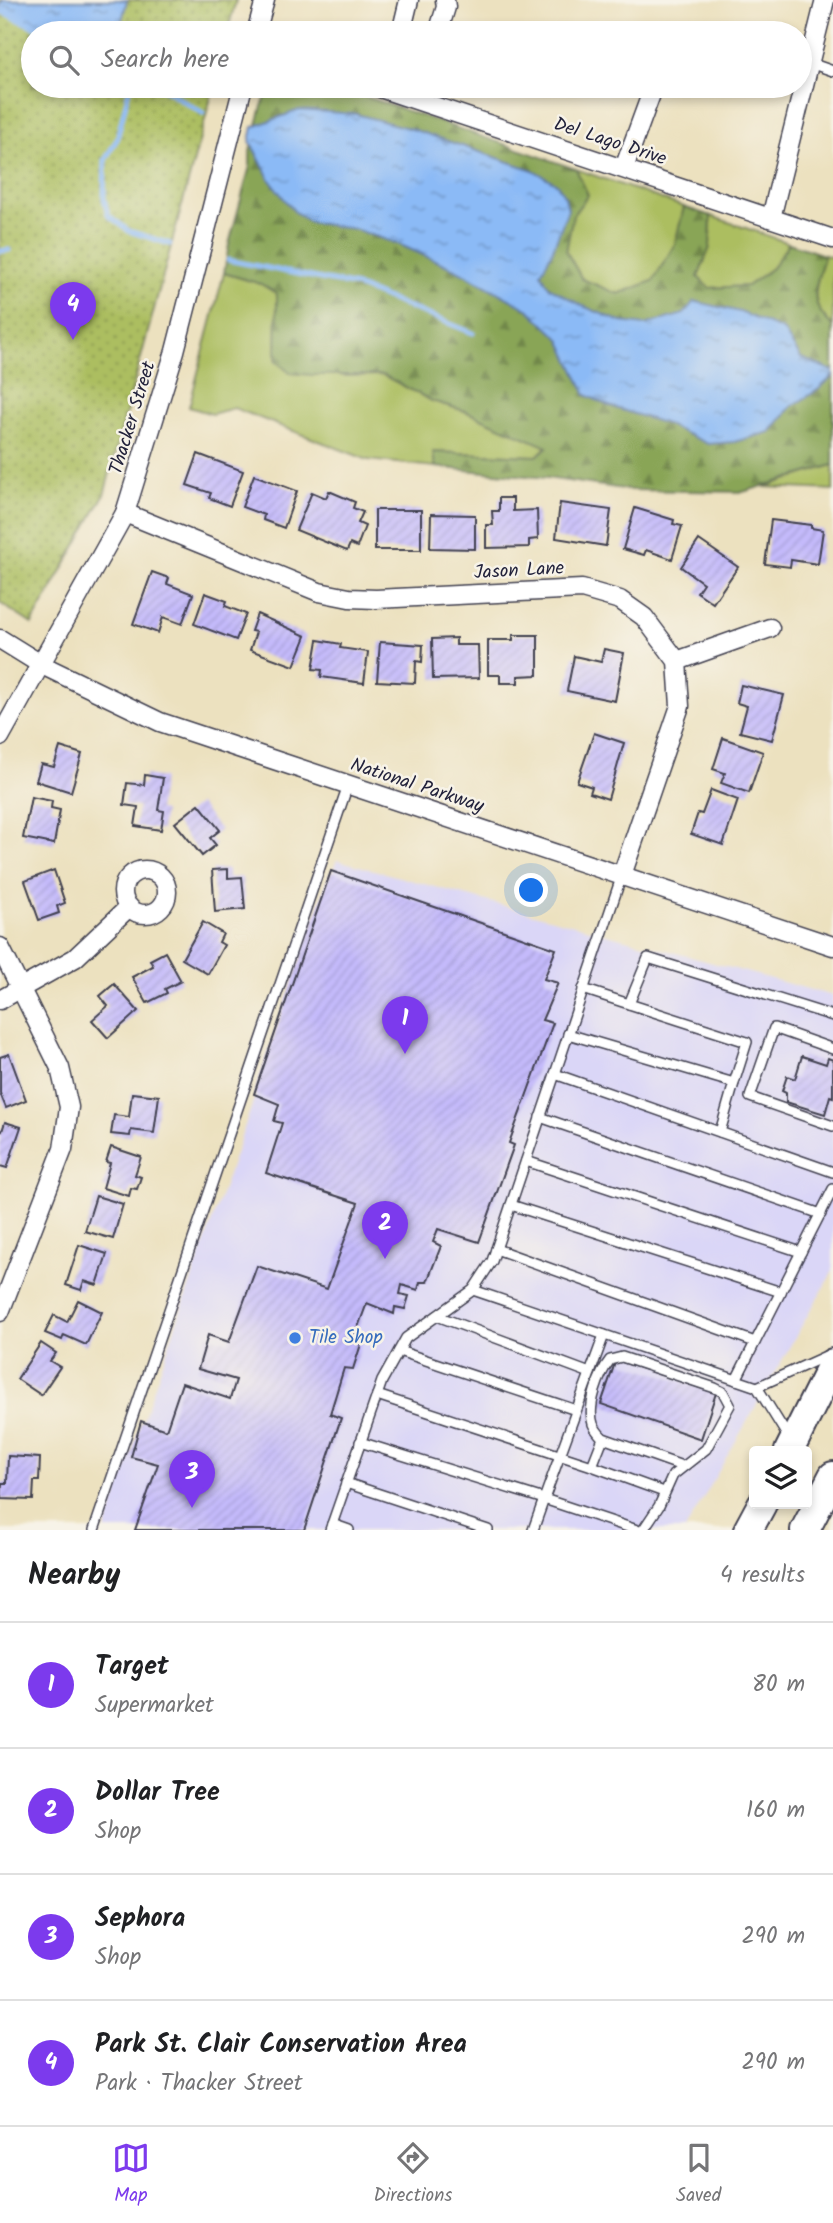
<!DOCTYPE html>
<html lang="en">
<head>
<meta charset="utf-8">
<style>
  :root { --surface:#fff; --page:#f2f2f2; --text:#202124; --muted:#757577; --line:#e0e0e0; --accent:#7c3aed }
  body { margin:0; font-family:Kalam,sans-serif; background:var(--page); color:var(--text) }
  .controls { position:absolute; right:21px; bottom:21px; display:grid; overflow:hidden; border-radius:7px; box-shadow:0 4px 10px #0003 }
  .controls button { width:63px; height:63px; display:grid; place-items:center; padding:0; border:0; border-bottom:2px solid var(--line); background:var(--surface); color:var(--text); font:35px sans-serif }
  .you { position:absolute; left:532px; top:891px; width:24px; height:24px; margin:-18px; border:5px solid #fff; border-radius:50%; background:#1a73e8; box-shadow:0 0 0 10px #1a73e833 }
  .badge { display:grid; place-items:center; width:46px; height:46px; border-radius:50%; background:var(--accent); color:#fff; font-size:23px; font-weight:700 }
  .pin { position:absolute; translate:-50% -58px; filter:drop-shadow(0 2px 4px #0008) }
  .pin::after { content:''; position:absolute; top:37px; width:24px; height:21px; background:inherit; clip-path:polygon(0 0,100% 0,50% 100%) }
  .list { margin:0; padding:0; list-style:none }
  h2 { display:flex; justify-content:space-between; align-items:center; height:91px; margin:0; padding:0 28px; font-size:30px }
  h2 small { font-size:23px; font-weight:400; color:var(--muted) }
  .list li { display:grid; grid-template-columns:46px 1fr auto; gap:21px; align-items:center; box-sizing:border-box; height:126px; padding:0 28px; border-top:2px solid var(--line) }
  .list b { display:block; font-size:26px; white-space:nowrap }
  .list p { margin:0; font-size:23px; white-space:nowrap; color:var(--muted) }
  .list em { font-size:23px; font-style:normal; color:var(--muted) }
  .icon { flex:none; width:38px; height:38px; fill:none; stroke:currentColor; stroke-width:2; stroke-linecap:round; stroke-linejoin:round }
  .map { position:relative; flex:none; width:833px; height:1530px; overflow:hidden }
  .search { position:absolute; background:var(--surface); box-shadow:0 4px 10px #0003; left:21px; right:21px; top:21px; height:77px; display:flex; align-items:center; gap:18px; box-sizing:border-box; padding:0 24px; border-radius:38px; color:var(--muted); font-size:26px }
  .sheet { height:595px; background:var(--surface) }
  nav { display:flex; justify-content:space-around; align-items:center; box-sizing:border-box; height:98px; border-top:2px solid var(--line); background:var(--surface); font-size:19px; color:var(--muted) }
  nav a { display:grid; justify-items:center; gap:4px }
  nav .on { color:var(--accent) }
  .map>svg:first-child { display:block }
</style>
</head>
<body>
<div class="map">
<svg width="833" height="1530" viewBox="0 0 833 1530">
  <defs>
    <pattern id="forest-firs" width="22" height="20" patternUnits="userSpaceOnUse" patternTransform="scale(1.75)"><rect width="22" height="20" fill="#89a557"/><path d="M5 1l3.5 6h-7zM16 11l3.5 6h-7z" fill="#708649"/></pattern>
    <pattern id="park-dots" width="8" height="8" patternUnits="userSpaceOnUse" patternTransform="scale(1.75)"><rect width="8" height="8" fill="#acbe61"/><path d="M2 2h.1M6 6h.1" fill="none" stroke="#8c9a51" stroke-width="1.8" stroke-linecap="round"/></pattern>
    <pattern id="water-ripples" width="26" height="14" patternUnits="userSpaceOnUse" patternTransform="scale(1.75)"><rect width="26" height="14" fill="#8bbaf6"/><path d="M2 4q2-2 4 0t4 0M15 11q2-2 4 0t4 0" fill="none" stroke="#7197c8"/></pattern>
    <pattern id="building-hatch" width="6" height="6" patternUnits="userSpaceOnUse" patternTransform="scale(1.75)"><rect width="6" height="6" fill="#c4bafb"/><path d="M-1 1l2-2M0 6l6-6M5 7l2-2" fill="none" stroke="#a8a0d8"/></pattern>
  </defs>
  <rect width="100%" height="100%" fill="#f7f3e8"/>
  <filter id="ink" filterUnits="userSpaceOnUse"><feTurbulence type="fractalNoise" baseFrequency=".0143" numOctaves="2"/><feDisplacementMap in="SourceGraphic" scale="14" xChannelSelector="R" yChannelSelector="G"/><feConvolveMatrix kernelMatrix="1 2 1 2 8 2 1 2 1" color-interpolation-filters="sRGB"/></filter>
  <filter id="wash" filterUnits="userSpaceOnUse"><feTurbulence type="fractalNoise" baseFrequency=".00686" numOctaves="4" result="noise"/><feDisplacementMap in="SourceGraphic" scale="28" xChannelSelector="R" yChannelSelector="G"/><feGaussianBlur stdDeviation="1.57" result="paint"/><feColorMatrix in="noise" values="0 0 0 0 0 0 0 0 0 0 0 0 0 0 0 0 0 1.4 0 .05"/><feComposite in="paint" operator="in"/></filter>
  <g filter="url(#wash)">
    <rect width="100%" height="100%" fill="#ece1bf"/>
    <path fill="#dad6f7" d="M337,860L833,996V1271L685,1530H105Z"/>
    <g fill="#acbe61" stroke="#67704e" stroke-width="2">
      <path d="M576,169L684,207L675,244L653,281L618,294L582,279L566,251L573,215L588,195Z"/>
      <path d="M711,216L789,243L772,268L747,286L709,288L698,277L710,247Z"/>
      <path d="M824,255L833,257V326C805,301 817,286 824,255Z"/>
      <path d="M224,273L261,284L278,294L276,361L344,376L383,375L432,401L465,411L547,446L537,456L434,452L435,467L368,460L234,408L212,414L189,407Z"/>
      <path d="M833,465V490L764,487Z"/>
    </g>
    <path fill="url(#forest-firs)" stroke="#566449" stroke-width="2" d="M271,86H335L576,169L588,195L573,215L566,251L582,279L618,294L653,281L675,244L684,207L711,216L710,247L698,277L709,288L747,286L772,268L789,243L824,255C817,286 805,301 833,326V465L743,492L631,490L547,478L435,467L433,452L537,456L547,447L465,411L432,401L383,375H312L290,373L276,361L277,294L261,284L224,273L229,244L250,166V151L262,106Z"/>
    <path fill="url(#park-dots)" stroke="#67704e" stroke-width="2" d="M0,0H236L227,33H33V86H214L104,495L32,624L0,603Z"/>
    <g fill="url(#water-ripples)" stroke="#566e98" stroke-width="2">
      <path d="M4,0H127L119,33H47L0,11V4Z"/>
      <path d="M299,110L356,114L415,130L533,170L557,184L565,197L568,209L552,252L541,273L549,287L583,306L621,322L645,325L684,314L694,301L740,312L783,330L801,358L833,371V376L819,389L791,407L770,432L734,442L708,444L663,423L609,406L586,395L560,339L529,310L457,270L398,244L354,229L309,222L294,211L285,200L270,180L250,141L253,127Z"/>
    </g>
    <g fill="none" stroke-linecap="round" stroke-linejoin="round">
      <g stroke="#8bbaf6" stroke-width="5">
        <path d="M0,11L47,33"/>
        <path d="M130,86L117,139L105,160L104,198L108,215L129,231L170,244"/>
        <path d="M159,86L203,113"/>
        <path d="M0,251L9,250"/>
        <path d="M228,260L356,286L473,333"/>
      </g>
    </g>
    <g id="blocks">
      <g fill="url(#building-hatch)">
        <path d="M198,454L243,471L230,506L209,498L211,493L187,485Z"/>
        <path d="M254,475L297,491L284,528L263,520L264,515L242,507Z"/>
        <path d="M329,491L355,502L353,508L363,512L358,523L365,526L357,547L350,544L347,551L296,530L312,492L326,498Z"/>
        <path d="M499,498H513V511L537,510L538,539L529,540V547L486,548V525H493L492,511H499Z"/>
        <path d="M560,503L611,510L606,546L556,538Z"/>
        <path d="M635,508L674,520L673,524L682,526L672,559L646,550L644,555L623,549Z"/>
        <rect x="375" y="510" width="46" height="40"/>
        <path d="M431,514L475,515V549L430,548Z"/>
        <path d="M771,520L811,525V528L823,530L818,564L791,560L790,567L765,564Z"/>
        <path d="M699,540L738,567L713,603L697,592L703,583L681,567Z"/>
        <path d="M152,572L169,578L167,584L193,594L182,624L163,617L158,633L133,624Z"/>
        <path d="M205,593L227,601L225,606L246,614L236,640L194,624Z"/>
        <path d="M257,614L306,636L294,666L250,650L256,632L251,631Z"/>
        <path d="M513,635H538V675L518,676V683H500V675H488V640H513Z"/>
        <path d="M456,638V645H478L479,678L433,679L432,639Z"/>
        <path d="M318,640L341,644L340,648L368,652L364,683L321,677L322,670L313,669Z"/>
        <path d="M380,642L423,645L422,662L416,661L415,683L377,681Z"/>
        <path d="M604,649L624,653L615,701L567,691L574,656L601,662Z"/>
        <path d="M741,685L784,695L772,740L740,732L747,706L737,703Z"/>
        <path d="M594,733L624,743L608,799L590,793L592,787L577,782Z"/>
        <path d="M723,738L763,752L749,793L721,783L725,773L713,769Z"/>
        <path d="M60,747L82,754L71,792L36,781L41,764L54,767Z"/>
        <path d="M145,775L163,778L158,810L164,811L161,830L135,826L138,807L124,805L127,783L144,785Z"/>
        <path d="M711,790L738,800L723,845L691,834L698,813L702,814Z"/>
        <path d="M31,797L52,801L51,808L60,810L54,844L23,838Z"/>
        <path d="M199,804L220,830L210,838L216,845L202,856L175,823Z"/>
        <path d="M228,869V878L242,877L245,909L215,912L212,870Z"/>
        <path d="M54,870L65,903L57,906L59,913L39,920L25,881Z"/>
        <path d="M331,871L556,949L544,979L558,983L542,1020L553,1023L509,1143L514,1145L479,1242L438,1229L433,1242L441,1246L427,1282H420L418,1290L402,1285L400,1294L409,1296L405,1309L395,1307L394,1314L367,1303L354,1338L362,1341L353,1369L344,1368L330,1414L341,1418L304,1530H135L158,1464L131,1457L141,1421L166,1430L182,1383L230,1399L236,1380L198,1369L208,1335L229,1342L257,1266L327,1289L358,1203L266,1173L282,1123L274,1121L279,1104L254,1094Z"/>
        <path d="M203,922L223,934L219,942L224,945L208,974L182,959Z"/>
        <path d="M165,952L181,981L165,989L167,993L147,1003L132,977L153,966L150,960Z"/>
        <path d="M114,984L138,1011L108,1038L92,1020L108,1006L100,996Z"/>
        <path d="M9,1054L26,1100L6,1108L0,1093V1057Z"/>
        <path d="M802,1056L826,1064L828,1058L833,1060V1097L830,1096L825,1114L786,1102V1093L782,1091L787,1076L795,1079Z"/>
        <path d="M132,1093L159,1096L154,1133L131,1130L130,1136L111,1134L114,1115L129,1117Z"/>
        <path d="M5,1122L21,1127L7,1168L0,1166V1130L2,1131Z"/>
        <path d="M111,1147L141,1157L135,1175L141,1177L137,1189L131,1188L129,1196L103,1188L110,1163L106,1162Z"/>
        <path d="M96,1196L123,1204L113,1239L85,1231Z"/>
        <path d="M79,1245L107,1254L97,1285L84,1281L81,1290L66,1285Z"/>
        <path d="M78,1300L102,1312L86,1345L64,1335L62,1340L45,1333L54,1315L67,1322Z"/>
        <path d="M41,1343L56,1353L50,1361L60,1367L41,1395L17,1379Z"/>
        <path d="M616,1360L716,1393L701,1439L601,1404Z"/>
        <path d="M8,1456L40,1458L39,1481H34L33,1500L1,1499L2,1483H7Z"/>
      </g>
    </g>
  </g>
  <g filter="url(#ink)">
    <use href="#blocks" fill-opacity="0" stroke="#403f4f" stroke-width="2"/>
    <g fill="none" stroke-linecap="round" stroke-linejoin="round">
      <defs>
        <g id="lane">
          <path d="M810,63L833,71"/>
          <path d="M583,989L629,1004L648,958L833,1016"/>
          <path d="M629,1004L747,1042L734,1083"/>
          <path d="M568,1034L734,1083L720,1132"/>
          <path d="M833,1049L774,1028L750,1097L833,1126"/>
          <path d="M555,1074L833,1172"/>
          <path d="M540,1117L821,1214"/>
          <path d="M526,1161L801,1252"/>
          <path d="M511,1205L781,1292"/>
          <path d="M496,1249L755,1342"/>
          <path d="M473,1290L757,1387L790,1440"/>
          <path d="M437,1316L590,1373"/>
          <path d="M399,1351L576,1410"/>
          <path d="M736,1380L833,1189"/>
          <path d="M757,1387L828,1355"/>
          <path d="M377,1395L592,1466L603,1438"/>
          <path d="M360,1442L544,1499L604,1335"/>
          <path d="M592,1466L664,1492"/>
          <path d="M346,1483L488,1530"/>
          <path d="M332,1524L349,1530"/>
          <path d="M94,1530L348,785"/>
          <path d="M330,1530L382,1381L406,1338L473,1290L492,1261L622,875"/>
          <path d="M533,1530L544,1499L637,1530"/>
          <path d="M643,1530L659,1506L673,1475L706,1449L730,1405L723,1392L715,1388L622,1357L610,1360C599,1374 587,1406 593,1424C595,1429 599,1434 603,1438L682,1466"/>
        </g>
        <g id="street">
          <path d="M256,33L265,0"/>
          <path d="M401,33L409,0"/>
          <path d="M438,33L446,7L445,0"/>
          <path d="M374,86L833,239"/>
          <path d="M624,168L654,86"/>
          <path d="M771,218L825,0"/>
          <path d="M125,513L319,592L349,598L376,599L582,589L620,600L644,617L677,661L680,706L622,875"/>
          <path d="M0,639L42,665L160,722L833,946"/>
          <path d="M677,661L770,628"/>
          <path d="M0,737L125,513L175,351L243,86"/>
          <circle cx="145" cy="892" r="22"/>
          <path d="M0,947L60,1068L69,1107L63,1149L0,1312"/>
          <path d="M0,1000L75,958L129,907"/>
        </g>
        <g id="primary">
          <path d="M789,1451L833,1363"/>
          <path d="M748,1530L762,1504"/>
          <path d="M805,1530L833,1476"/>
        </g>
      </defs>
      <use href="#lane" stroke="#403f4f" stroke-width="12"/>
      <use href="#street" stroke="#403f4f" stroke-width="21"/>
      <use href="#primary" stroke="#403f4f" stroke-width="32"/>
      <use href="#lane" stroke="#fff" stroke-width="9"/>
      <use href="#street" stroke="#fff" stroke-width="18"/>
      <use href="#primary" stroke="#fff" stroke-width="28"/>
    </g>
  </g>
  <circle fill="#3f7fe0" stroke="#f7f3e8" stroke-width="2.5" cx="295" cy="1338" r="7"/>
  <g text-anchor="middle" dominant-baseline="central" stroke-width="5" stroke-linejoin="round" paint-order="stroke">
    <g font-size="19" fill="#22223b" stroke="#f7f3e8">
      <text transform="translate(610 142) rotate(18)">Del Lago Drive</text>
      <text transform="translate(133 418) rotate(-73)">Thacker Street</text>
      <text transform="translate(519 571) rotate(-3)">Jason Lane</text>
      <text transform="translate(417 786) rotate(18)">National Parkway</text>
    </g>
    <g font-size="19" fill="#366cbe" stroke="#f7f3e8" text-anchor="start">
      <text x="309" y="1338">Tile Shop</text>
    </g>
  </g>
</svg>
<div class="controls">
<button><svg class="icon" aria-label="layers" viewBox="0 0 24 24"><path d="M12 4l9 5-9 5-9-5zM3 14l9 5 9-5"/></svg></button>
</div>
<div class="you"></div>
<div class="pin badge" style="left:405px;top:1054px">1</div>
<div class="pin badge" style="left:385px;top:1259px">2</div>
<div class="pin badge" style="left:192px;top:1508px">3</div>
<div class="pin badge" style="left:73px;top:340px">4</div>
<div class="search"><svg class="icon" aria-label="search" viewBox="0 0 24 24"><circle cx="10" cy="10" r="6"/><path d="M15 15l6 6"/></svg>Search here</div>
</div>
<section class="sheet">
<h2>Nearby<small>4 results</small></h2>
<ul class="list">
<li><span class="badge">1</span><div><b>Target</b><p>Supermarket</p></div><em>80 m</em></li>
<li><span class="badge">2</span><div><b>Dollar Tree</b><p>Shop</p></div><em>160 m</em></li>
<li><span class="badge">3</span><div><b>Sephora</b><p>Shop</p></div><em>290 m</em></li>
<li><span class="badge">4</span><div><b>Park St. Clair Conservation Area</b><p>Park · Thacker Street</p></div><em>290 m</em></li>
</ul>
</section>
<nav>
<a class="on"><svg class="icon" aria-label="map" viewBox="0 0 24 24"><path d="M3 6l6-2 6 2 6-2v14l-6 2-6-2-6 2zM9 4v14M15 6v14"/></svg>Map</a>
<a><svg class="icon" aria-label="directions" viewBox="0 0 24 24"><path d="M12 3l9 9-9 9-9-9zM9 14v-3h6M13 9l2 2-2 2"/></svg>Directions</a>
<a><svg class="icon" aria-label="saved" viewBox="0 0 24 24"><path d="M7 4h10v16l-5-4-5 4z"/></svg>Saved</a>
</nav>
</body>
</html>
